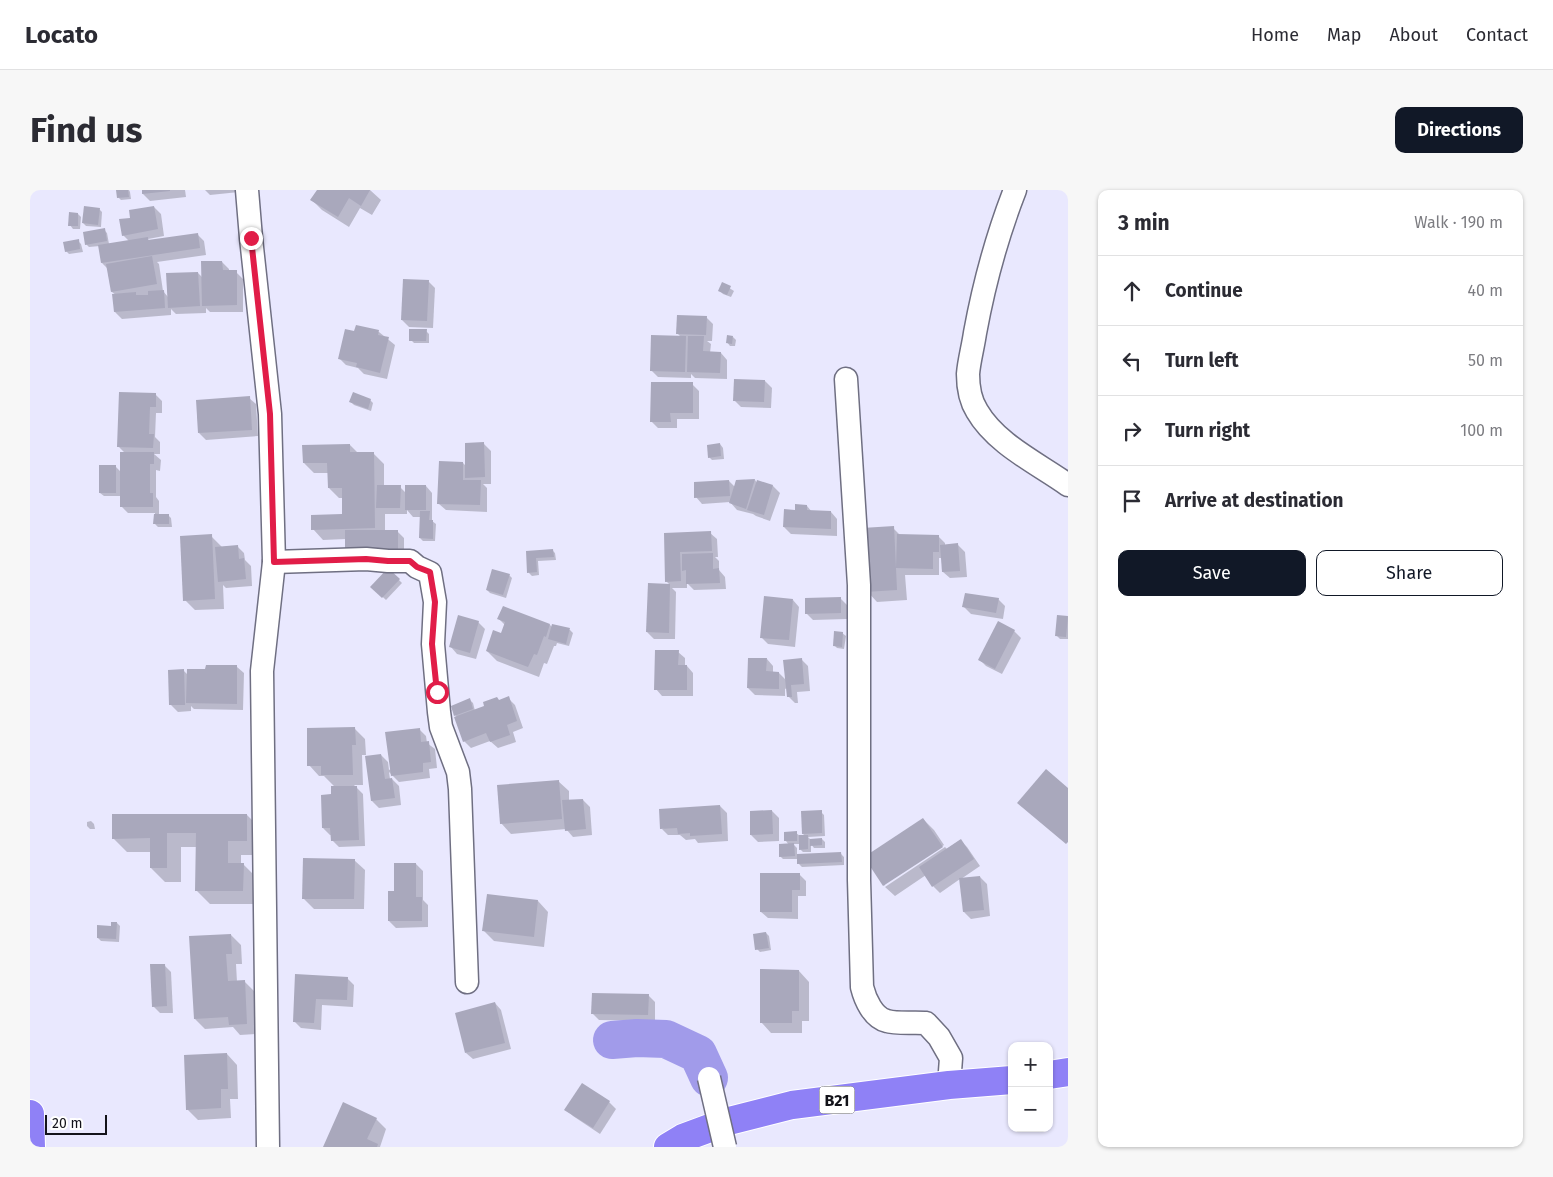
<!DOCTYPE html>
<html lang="en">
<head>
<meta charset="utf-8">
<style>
  :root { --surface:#fff; --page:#f7f7f7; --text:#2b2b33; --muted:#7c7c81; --line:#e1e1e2; --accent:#111827 }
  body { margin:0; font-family:"Fira Sans",sans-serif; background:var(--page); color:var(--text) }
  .controls { position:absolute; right:15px; bottom:15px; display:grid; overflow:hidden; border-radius:10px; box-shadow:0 1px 4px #0004 }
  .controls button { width:45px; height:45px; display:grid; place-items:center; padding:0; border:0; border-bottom:1px solid var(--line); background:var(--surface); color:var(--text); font:25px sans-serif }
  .scale { position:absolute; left:15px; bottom:12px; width:62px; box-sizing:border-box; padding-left:5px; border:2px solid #13131a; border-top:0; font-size:14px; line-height:18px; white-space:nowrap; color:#13131a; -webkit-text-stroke:4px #fff; paint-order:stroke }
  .stop { position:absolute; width:15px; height:15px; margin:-11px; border:4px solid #e11d48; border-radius:50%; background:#fff }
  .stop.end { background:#e11d48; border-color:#fff; box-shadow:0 1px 5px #0008 }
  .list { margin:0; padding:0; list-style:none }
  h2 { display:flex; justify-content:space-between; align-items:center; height:65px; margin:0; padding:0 20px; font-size:21px }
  h2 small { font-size:16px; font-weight:400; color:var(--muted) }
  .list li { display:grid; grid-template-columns:32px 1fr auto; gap:15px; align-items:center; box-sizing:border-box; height:70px; padding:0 20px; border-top:1px solid var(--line) }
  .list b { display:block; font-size:19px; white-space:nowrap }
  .list em { font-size:16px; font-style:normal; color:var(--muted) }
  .actions { display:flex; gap:10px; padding:15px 20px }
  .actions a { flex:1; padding:11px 0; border:1px solid var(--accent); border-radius:10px; text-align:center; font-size:18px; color:var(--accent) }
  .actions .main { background:var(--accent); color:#fff }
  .icon { flex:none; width:28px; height:28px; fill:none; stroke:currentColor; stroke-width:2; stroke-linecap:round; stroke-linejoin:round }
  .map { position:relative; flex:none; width:1038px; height:957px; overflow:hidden; border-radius:10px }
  header { display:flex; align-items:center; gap:30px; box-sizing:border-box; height:70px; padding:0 25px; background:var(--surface); border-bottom:1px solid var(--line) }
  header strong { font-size:24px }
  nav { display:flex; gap:28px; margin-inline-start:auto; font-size:18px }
  .intro { display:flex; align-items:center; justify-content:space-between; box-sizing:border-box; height:120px; padding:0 30px }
  h1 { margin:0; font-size:35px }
  .button { padding:12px 22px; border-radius:10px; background:var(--accent); color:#fff; font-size:18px; font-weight:700 }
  main { display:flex; gap:30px; padding:0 30px }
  aside { flex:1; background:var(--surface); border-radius:10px; box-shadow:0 1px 4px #0004 }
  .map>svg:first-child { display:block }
</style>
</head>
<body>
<header>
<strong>Locato</strong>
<nav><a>Home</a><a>Map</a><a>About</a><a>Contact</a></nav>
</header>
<div class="intro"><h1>Find us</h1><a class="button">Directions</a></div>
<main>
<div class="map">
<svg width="1038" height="957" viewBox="0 0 1038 957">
  <rect width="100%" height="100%" fill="#e9e8fe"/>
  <g fill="#0003">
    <path d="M81,0H99L100,2L101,9L91,10L88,7L87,0Z"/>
    <path d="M113,0H155L156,7L120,11L113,4Z"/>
    <path d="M175,0H209V2L180,5Z"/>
    <path d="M288,0H340L351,10L342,25L330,18L319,37L292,20L282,10Z"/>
    <path d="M124,17L131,24L134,46L118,49L120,51L167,44L174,51L176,65L127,72L129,74L133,101L138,107L168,83L173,88L192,72L199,79V82H206L213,89V122H180L176,118V123L146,124L141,119V125L92,129L85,122L86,105L82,102L78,79L72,73L70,56L59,57L56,54L74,40L77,43L79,54L99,51L93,45L102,29Z"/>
    <path d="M69,19L72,22L71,37L56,36L53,33Z"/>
    <path d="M48,24L51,27L50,39H43L40,35Z"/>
    <path d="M48,51L51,54L53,62L39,64L36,61Z"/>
    <path d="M398,91L405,98L403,138L379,137L372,130Z"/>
    <path d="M693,94L704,101L701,107L693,104L690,101Z"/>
    <path d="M676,127L683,134L682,151H677L681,154L680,163H691L697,170V189L665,188L661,184V188L628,187L621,180L651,147L648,144Z"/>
    <path d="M327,136L349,142L365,155L357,189L334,184L328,178L316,175L309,168L325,143Z"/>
    <path d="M396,141L399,144V153H384L381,150Z"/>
    <path d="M703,147L706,150L705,156H700L697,152Z"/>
    <path d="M735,191L742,198L741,218L711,217L704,210Z"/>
    <path d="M662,194L669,201V229H647V238H628L621,231Z"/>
    <path d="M125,204L132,211V223H126L125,247L130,252V264H124L131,270L130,281L126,280V307L129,311V325H138L141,328L142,337H128L125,334V323H98L91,316V306H74L70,303L86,277L91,282L95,263L89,257Z"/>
    <path d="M219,208L226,214L228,246L176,250L169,243Z"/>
    <path d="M340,210L343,213L341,221L324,215L321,212Z"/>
    <path d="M454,254L461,261V294H453L457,298V322L416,320L409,314L433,273L436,276Z"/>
    <path d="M690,254L693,258L694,269L682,270L679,267Z"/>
    <path d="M320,255L328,263H343L354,274V297H370L376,303L396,296L402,303V331L406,334L405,351H393L390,348L391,327H383L377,320V324H355V341H367L374,348V367L316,349L293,350L283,339L314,325L313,308H309L299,298V283H284L274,273Z"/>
    <path d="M725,290L727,293L743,296L750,303L740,331L726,326L723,324L707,320L700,312L672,314L666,307L699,291L705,297L707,291Z"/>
    <path d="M777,316L782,322H801L807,329V346L761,344L754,337L766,321Z"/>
    <path d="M863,338L871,346H908L915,353V356L928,355L935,362L937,387L920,388L913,382L912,368H909V385H875L877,410L847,412L837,401Z"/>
    <path d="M680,343L687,349L688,367H685L689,371V380L695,387L696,399L664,400L657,393V398H642L646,402L645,449H624L617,442L619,395H640L636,391L635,344Z"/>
    <path d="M181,346L192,357L207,356L214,363L215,370L221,376L222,396L196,398L193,395L194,419L165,420L155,410Z"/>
    <path d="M522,360L525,363L526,370L508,371L509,385L502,386L499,383L497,362Z"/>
    <path d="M358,379L372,393L356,410L342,397Z"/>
    <path d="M479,385L482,388L476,408L460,403L457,400Z"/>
    <path d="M810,408L817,415V429L783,430L776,423Z"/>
    <path d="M968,409L975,416L973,429L941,424L934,417Z"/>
    <path d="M763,410L769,417L765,457L738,454L731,447Z"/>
    <path d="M1028,426L1038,427V449H1030L1026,445Z"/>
    <path d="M469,429L520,435L522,437L523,435L540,440L543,443L539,456L527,453L526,456H524L517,474L514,473L509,487L467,471L457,461L472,444L475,435Z"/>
    <path d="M448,432L455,439L446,469L427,464L421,457Z"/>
    <path d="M984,441L991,448L972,484L956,476L949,469Z"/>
    <path d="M812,443L816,446L814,459L807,458L804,455Z"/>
    <path d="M648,462L655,468V476H657L663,483V506H632L626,499Z"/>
    <path d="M737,469L743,476V483H749L756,490L771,469L778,476L780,501L767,502L768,513H765L758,506L757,498L755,499V506L725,505L718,498Z"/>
    <path d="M207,477L214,483L213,520L164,519L161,516V521L148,522L141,515L153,480L158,485L177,480Z"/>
    <path d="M478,508L485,515L493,538L483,542L486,552L468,558L460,551L441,558L434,551L427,527L425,525L440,510L443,513L445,521Z"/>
    <path d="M325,539L335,549L336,565H332L333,595H324L333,604L335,656L309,657L302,650V645H300L293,638L306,598L294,586H289L279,575Z"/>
    <path d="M389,539L396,546L397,553L405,559L407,578L399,579L400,588L369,592L359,582L360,589H362L369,596L371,615L349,618L342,611L351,565L358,572L359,580L361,579Z"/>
    <path d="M528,591L539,601V611L553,610L560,617L562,645L543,647L536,639L481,644L471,633Z"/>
    <path d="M690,616L697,623L698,651L668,653L665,649L656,650L650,645H638L632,639Z"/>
    <path d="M742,621L749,628V651L728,652L721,645Z"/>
    <path d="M791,622L794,625L795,646L778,647L781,650L792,649L795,652V658H784L781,654V662H773L770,659V654H763L767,658V665L811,664L814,667V675L772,677L769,674L768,669H753L750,666L759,655L756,651L766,643L770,646L776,647L773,644Z"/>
    <path d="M217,625L231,639V665H211V674H213L227,688L226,714H180L166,700L167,657H151V692H135L121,678V662H97L83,648Z"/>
    <path d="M893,629L904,640L914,655L855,694V696L836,668Z"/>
    <path d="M61,631L64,634L65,639H60L57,636V632Z"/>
    <path d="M930,650L937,657L950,676L931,689L950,687L957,694L960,726L941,729L934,722L930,689L910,703L903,696L896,685L865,706L855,697L915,657L917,659Z"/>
    <path d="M324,670L335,680L334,719H284L273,708Z"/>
    <path d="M386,674L393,681V710L398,715V737L366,738L359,731L365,702Z"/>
    <path d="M769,684L776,691V706H768V729L738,728L731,722Z"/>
    <path d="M508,711L518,722L514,757L464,751L454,741Z"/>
    <path d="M87,733L90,736L89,752L71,751L68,748Z"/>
    <path d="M736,743L739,746L741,760L730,762L727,759Z"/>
    <path d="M201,745L211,755L212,774H206L207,792L214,791L225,802L227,844L210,845L203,837L175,839L165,829Z"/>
    <path d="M134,775L141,782L143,823H130L123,816Z"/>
    <path d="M769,781L779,792V831H772V843H741L731,832Z"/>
    <path d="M267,785L317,788L324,795L323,817L292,815L291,840L271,838L264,831Z"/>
    <path d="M618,805L625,812V831L569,830L562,823Z"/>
    <path d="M465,813L471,820L481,859L443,869L436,863Z"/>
    <path d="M197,864L207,875L208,909H200L201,928L168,930L157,919Z"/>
    <path d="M552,895L579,912L586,919L570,944L543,926L536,919Z"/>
    <path d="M346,929L356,939L350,957H294Z"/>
  </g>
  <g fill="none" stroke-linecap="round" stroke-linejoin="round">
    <path stroke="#a19bea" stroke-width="38" d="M582,850L607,848L636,849L668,864L679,888"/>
  </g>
  <g fill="#a9a8bc">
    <path d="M86,0H98L99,7L87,8Z"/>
    <path d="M112,0H140V1L112,4Z"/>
    <path d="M287,0H340L331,16L319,8L308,27L280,10Z"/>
    <path d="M54,16L70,18L68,35L52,33Z"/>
    <path d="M124,16L128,39L92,46L89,29L100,28L99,20Z"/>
    <path d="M39,22L48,23V36H38Z"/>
    <path d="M75,38L77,51L55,55L53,42Z"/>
    <path d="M168,43L170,58L71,73L68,55L118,47V50Z"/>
    <path d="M49,49L50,59L35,62L33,52Z"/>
    <path d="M122,66L127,94L81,102L76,74Z"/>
    <path d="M171,71H192L193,80H207V115L172,116Z"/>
    <path d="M168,82L170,116L138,118L136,83Z"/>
    <path d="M373,89L399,90L397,131L371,130Z"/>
    <path d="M692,92L701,96L697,105L688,101Z"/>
    <path d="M134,100L135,118L84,122L82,104L106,102V105H118V101Z"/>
    <path d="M647,125L677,126L676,145L646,144Z"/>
    <path d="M326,135L349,140L348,145L359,147L350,183L326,177L327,173L308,169L315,139L324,141Z"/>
    <path d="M379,139H397L396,151H379Z"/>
    <path d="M621,145L656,146L655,182L620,181Z"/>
    <path d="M697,145L703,146L702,154L696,153Z"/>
    <path d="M658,146H674L673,161L691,162L690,183L657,182Z"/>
    <path d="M704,189L735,190L734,212L703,211Z"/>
    <path d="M621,192H663V223H640L641,232H620Z"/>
    <path d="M89,202L126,203V217H120L119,244H124L123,258L87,257Z"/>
    <path d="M323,202L341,209L338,219L319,212Z"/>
    <path d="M220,206L222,240L168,243L166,210Z"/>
    <path d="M454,252L455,287L435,288V253Z"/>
    <path d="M690,253L691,266L678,268L677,255Z"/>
    <path d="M320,254V262H344L345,338L281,340V325L312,324V298H298L297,273H273L272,255Z"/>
    <path d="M90,262H124V274H120V303H123V317H90Z"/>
    <path d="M409,271L433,272V290H451L450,315L407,314Z"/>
    <rect x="69" y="275" width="17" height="28"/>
    <path d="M725,289L716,319L699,313L706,290Z"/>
    <path d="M699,290L700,306L664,308V292Z"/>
    <path d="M727,290L743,295L734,325L717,320Z"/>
    <path d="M347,295H371L370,318H346Z"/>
    <rect x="375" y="295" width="21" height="25"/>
    <path d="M765,314L777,315V320L801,321V339L753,337L754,319L765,320Z"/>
    <path d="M390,321H400L399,330H403V349L389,348Z"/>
    <path d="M124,324H139V334H123Z"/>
    <path d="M864,336L867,400L835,402L832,338Z"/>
    <path d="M315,340H368V361L315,362Z"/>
    <path d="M681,341L682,361L650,362L651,391L635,392L634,343Z"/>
    <path d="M182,344L185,409L153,411L150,346Z"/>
    <path d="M867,344L909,345V362H903V379L866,378Z"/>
    <path d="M928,353L930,381L912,382L910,355Z"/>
    <path d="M208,355L209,369L214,368L216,389L188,392L185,357Z"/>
    <path d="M523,359L524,367L506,368L507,382L497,383L496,361Z"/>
    <path d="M683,363V379L689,378L690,393L656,394V380L652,381V364Z"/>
    <path d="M358,378L370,389L352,408L340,397Z"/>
    <path d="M462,379L480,384L473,405L456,400Z"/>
    <path d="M618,393L640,394L639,443L616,442Z"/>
    <path d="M935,403L969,408L966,423L932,417Z"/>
    <path d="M734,406L763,409L759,450L730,448Z"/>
    <path d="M811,407V423L775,424V408Z"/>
    <path d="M473,416L520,434L516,447L514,446L507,465L504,464L498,477L456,461L463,440L471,443L475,432L467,429Z"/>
    <path d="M428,425L449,431L440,463L419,457Z"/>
    <path d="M1027,425L1038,426L1036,447L1025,446Z"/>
    <path d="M968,431L985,440L965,479L948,470Z"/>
    <path d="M522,434L540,438L536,454L518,449Z"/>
    <path d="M804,441L813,442L812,457L803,456Z"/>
    <path d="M625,460H649L648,475H657V500H624Z"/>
    <path d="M718,468H737L736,481L749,482V499L717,498Z"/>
    <path d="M772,468L774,494L761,495L762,507H757L753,470Z"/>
    <path d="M176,475H207V514L156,513L157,479H175Z"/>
    <path d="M154,479L155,515H139L138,480Z"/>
    <path d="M479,506L487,531L477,535L480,545L460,552L456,543L433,552L424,527L454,516L453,512L467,507L469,510Z"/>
    <path d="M440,508L443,519L424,526L421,516Z"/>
    <path d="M325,537L326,555H322L323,585H291V576H277V538Z"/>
    <path d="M390,538L391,552L399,551L401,572L393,573V582L361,586L355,542Z"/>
    <path d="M351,564L355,589L362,588L365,608L341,611L335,566Z"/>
    <path d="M1016,579L1038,598V652L1036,654L987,613Z"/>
    <path d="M529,590L532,629L470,634L467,595Z"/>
    <path d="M301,596H327L329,650L301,651L300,638H292L291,605L301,604Z"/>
    <path d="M553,609L556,639L535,641L532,610Z"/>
    <path d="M690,615L692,644L660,646V643L648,644L647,638L630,639L629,619Z"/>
    <path d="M742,620L743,644L720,645V621Z"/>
    <path d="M792,620V643L772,644L771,621Z"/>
    <path d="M82,624H217V651H198V673H214L213,701H165L166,643H137V678H120V648L82,649Z"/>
    <path d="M893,628L913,657L853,696L834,667Z"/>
    <path d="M767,641V651H754V642Z"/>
    <path d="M769,645H778V659L769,660Z"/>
    <path d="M792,648V655L780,656V649Z"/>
    <path d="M931,649L944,669L902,697L889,677Z"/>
    <path d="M764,653L765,666L749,667V654Z"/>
    <path d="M811,662L812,672L767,674V664Z"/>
    <path d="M273,668L325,669L324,709H272Z"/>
    <path d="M364,673H386V707H392V731H358V701H364Z"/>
    <path d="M730,683H770V700H762V722H730Z"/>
    <path d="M950,686L954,720L933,722L929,688Z"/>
    <path d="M457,704L508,710L504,747L452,741Z"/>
    <path d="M81,732H87L86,749L67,748V735L81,736Z"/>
    <path d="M736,742L739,758L725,760L723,744Z"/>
    <path d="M201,744L202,764H196L198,791L215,790L217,834L199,835L198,827L164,829L159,746Z"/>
    <path d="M120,774H135L137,816L122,817Z"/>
    <path d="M730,779L769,780V821H762V833H730Z"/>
    <path d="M265,784L318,787L317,810L286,809L284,833L263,832Z"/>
    <path d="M562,803L619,804L618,825L561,824Z"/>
    <path d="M465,812L475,853L435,863L425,823Z"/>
    <path d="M197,863L198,899H191V918L156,920L154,865Z"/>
    <path d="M552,893L580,911L563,938L534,920Z"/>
    <path d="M313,912L347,928L337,949L348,954L347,957H293Z"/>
  </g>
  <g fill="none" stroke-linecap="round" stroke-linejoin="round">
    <defs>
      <g id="street">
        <path d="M217,0L221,48L240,224L244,372L232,481L238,957"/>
        <path d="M985,0C967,46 954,94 945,143C943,157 939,171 938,184C938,197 940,210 947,221C966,254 1007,273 1038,295"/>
        <path d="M816,189L829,395V690L832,797C835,809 843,828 857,831C866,834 886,832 896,833L909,847L921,868L919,895"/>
        <path d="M244,372L336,369L358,371H380L387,377L400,383L405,412L403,454L409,522L411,537L428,582L430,599L437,792"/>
      </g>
      <g id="highway">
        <path d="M1019,885L1038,882"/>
        <path d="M0,924L1,957"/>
        <path d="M638,957L653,948L699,931L762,915L919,895L982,890"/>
      </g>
    </defs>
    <use href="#street" stroke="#6f6f82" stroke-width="25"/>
    <use href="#highway" stroke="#fff" stroke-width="30"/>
    <use href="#street" stroke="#fff" stroke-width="22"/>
    <use href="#highway" stroke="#8f81f6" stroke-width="28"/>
    <defs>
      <path id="street-bridge" d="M679,888L695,957"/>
    </defs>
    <use href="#street-bridge" stroke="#6f6f82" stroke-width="25" stroke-linecap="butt"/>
    <use href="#street-bridge" stroke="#fff" stroke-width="22"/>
  </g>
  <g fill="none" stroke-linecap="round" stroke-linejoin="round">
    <path stroke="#e11d48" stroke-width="6" d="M221,48L240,224L244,372L336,369L358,371H380L387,377L400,382L405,412L402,454L407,502"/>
  </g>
  <g text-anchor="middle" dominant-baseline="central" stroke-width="4" stroke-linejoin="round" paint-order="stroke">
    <rect fill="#fff" stroke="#5a5a5f" stroke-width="1" x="789.5" y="896.5" width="35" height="27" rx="4"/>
    <g font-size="16" font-weight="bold" fill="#13131a">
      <text x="807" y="910">B21</text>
    </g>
  </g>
</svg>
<div class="controls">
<button>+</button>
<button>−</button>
</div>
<div class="scale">20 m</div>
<div class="stop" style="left:407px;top:502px"></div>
<div class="stop end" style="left:221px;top:48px"></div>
</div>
<aside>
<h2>3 min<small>Walk · 190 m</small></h2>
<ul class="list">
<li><svg class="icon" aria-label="ahead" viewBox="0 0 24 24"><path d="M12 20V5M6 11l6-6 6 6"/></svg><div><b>Continue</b></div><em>40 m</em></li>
<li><svg class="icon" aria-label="left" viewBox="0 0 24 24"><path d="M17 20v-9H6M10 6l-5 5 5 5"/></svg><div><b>Turn left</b></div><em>50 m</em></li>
<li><svg class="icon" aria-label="right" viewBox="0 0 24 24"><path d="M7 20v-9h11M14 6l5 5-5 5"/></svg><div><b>Turn right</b></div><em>100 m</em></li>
<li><svg class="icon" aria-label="arrive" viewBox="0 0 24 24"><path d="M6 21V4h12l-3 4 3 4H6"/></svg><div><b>Arrive at destination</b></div></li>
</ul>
<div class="actions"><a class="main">Save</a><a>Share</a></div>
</aside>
</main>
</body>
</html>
